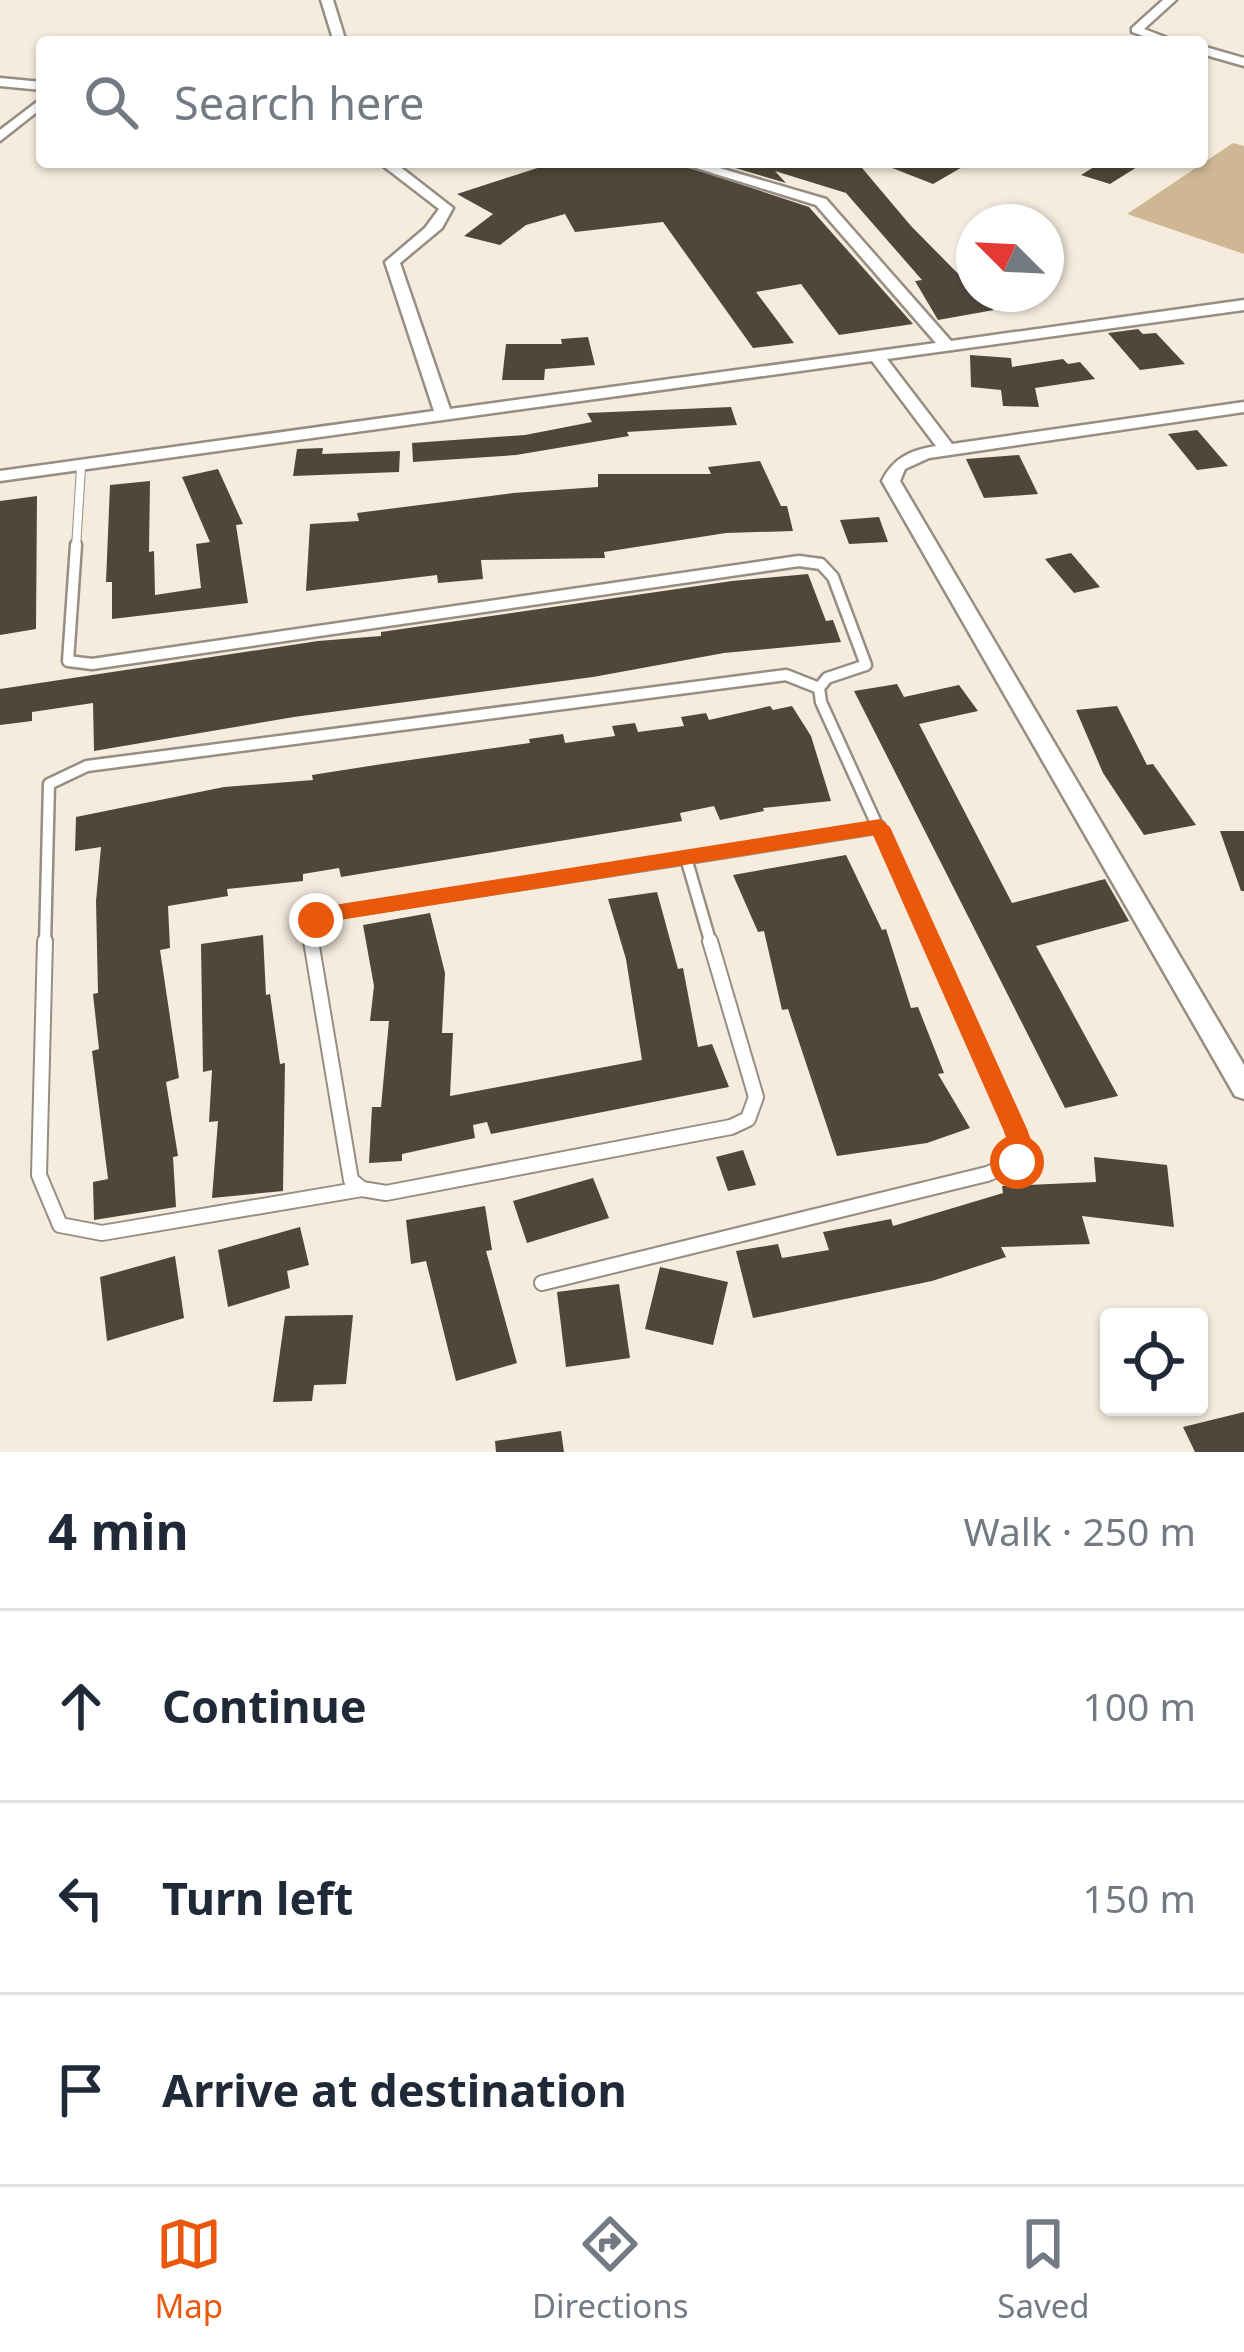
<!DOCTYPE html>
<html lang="en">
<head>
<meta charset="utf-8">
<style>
  :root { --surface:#fff; --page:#f2f2f3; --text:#1f2937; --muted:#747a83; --line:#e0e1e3; --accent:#ea580c }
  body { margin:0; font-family:"Noto Sans",sans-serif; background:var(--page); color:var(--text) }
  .controls { position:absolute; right:36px; bottom:36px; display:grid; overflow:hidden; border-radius:12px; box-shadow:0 3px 9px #0004 }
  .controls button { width:108px; height:108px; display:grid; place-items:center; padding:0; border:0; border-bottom:3px solid var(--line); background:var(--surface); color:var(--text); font:60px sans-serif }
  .compass { position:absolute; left:956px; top:204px; width:108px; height:108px; border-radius:50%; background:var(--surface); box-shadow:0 3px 9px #0004; rotate:294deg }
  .stop { position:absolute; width:36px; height:36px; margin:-27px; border:9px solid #ea580c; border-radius:50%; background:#fff }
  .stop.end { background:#ea580c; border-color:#fff; box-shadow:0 3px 12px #0008 }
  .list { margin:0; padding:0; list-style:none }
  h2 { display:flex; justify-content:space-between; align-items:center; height:156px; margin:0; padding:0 48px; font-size:51px }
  h2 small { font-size:39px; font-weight:400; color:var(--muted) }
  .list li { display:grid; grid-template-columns:78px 1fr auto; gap:36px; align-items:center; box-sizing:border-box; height:192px; padding:0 48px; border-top:3px solid var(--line) }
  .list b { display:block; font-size:45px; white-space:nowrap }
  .list em { font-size:39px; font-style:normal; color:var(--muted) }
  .icon { flex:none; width:66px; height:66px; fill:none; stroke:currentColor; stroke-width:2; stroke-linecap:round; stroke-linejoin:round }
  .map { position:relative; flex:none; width:1244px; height:1452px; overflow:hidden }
  .search { position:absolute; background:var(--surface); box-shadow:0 3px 9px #0004; left:36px; right:36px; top:36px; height:132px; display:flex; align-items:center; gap:30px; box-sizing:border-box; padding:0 42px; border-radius:12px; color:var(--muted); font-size:45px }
  .sheet { height:732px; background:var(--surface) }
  nav { display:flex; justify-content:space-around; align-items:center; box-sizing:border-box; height:168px; border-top:3px solid var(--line); background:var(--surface); font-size:33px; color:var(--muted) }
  nav a { display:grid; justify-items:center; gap:6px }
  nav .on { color:var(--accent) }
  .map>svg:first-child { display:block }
</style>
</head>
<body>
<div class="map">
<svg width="1244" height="1452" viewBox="0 0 1244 1452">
  <rect width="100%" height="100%" fill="#f6ecde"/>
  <path fill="#cfb794" d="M1233,143L1244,146V254L1127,214Z"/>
  <g fill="#4f473b">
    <path d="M556,162H673L809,207L913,324L839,335L801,284L756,292L794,343L753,348L663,222L575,232L565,214L526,225L500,245L464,236L493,214L457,194Z"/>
    <path d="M715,162H857L911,226L994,310L938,320L915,281L922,280L846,193L775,171L786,183Z"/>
    <path d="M877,162H971L933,184Z"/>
    <path d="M1102,162H1145L1110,184L1081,175Z"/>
    <path d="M1138,329L1143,334L1156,333L1185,364L1140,370L1108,333Z"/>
    <path d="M588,337L595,365L545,369L544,380H502L506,344H562L561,339Z"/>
    <path d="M970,355L1011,358L1012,367L1063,359L1068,364L1080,362L1095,379L1035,388L1039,407L1003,406L1001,390L971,387Z"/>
    <path d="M731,407L737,425L627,432L629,436L516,455L413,462L412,443L525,435L592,422L587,413Z"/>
    <path d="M1197,430L1228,466L1197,470L1168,434Z"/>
    <path d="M323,448L322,454L400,451L399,472L293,476L297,449Z"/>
    <path d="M1019,455L1038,494L984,498L966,459Z"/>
    <path d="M760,461L781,506H787L793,531L726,533L604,552L605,558L481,560L483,579L438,583L437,575L306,591L310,524L359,521L357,513L513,493L598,487V474H711L708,467Z"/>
    <path d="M218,469L243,524L236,525L248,603L112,619V582H106L110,485L150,481L149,552L154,551L155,595L201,588L196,544L210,542L182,477Z"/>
    <path d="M37,496L36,629L0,635V501Z"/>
    <path d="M879,517L888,542L849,544L840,520Z"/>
    <path d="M1071,553L1100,587L1074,593L1045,559Z"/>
    <path d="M808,574L826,621L833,620L841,642L724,653L593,677L294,717L94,751L93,703L32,712V721L0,725V689L318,641L381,636V632L732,581Z"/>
    <path d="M897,684L904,697L959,685L978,711L919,724L1012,903L1105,879L1129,921L1036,946L1118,1096L1065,1108L854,691Z"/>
    <path d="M770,706L773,710L792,706L811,736L831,801L763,808L764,811L720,820L714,806L680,813L682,821L341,877L339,868L303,874V881L227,889L228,896L168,906L170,948L160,950L179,1078L166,1082L178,1156L173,1157L176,1207L94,1220L93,1182L108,1179L92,1051L99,1049L93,994L98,993L96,901L101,847L75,851L76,817L224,787L313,780L312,775L382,764L530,743L529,739L563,734L565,743L615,736L612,726L635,723L638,732L684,726L681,717L706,713L709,720Z"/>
    <path d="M1117,706L1147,765L1153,764L1196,825L1144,835L1103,773L1076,710Z"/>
    <path d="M1220,831H1244V891H1241Z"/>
    <path d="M846,855L882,930L886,929L911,1008L918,1007L944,1073L938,1074L970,1128L927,1143L837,1156L788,1009L782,1010L764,931L758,932L733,875Z"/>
    <path d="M657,892L678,969L683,968L698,1047L712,1044L729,1087L491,1134L487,1122L473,1125L475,1138L402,1154V1161L369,1163L372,1107H381L389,1021H370L374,986L363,925L430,913L445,973L442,1033H453L450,1096L642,1060L626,959L608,899Z"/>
    <path d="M263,935L266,995L270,994L280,1064L285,1063L283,1191L212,1198L218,1121L209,1122L212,1070L203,1072L201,944Z"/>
    <path d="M743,1150L756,1185L728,1191L716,1157Z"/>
    <path d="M1094,1157L1167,1165L1174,1227L1082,1216L1090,1244L1001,1247L1006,1257L932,1281L753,1318L736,1251L778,1244L782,1258L829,1250L823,1232L891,1219L893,1226L1003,1193L1002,1186L1096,1182Z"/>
    <path d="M593,1178L609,1218L527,1243L513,1201Z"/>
    <path d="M485,1206L492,1250L486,1251L517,1363L456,1381L426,1261L411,1264L406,1220Z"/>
    <path d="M300,1227L309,1265L287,1271L290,1288L228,1307L218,1250Z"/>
    <path d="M175,1256L184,1318L107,1341L100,1277Z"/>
    <path d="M660,1267L728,1282L713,1345L645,1329Z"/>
    <path d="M619,1284L630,1358L566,1367L557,1292Z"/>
    <path d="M353,1315L346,1384L314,1385L312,1401L273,1402L285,1316Z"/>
    <path d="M1244,1412V1452H1195L1183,1427Z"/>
    <path d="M561,1431L564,1452H496L495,1441Z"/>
  </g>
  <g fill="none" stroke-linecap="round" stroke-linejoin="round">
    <defs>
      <path id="service-far2" d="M76,548L81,468"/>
      <g id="service-far1">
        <path d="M76,545L68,661L92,664L799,561L821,564L833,577L866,665L827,678L819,688L821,702L931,944"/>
        <path d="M686,858L711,944"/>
        <path d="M686,858L880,827"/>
        <path d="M45,944L49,784L87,766L786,675L819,688"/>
        <path d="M312,944L316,920L328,914L686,858"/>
      </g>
      <g id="service">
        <path d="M45,941L39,1175L60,1225L102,1233L362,1189"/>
        <path d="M311,941L351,1180L362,1189L386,1193L731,1127L748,1119L756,1097L710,941"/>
        <path d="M542,1283L987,1174L1017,1162L1022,1147L1015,1129L930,941"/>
      </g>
      <g id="minor">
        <path d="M321,0H333L346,42H334Z"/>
        <path d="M1163,0H1176L1144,29L1178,42H1160L1132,32V28Z"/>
        <path d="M1202,46L1244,58V66L1202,54Z"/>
        <path d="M0,78L42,82V90L0,86Z"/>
        <path d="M42,98V108L0,141V130Z"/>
        <path d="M378,162H394L453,208L442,228L400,263L450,409L936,343L816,205L677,162H699L826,199L951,341L1244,300V310L887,359L952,444L1244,402V412L929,458L905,469L900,481L1244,1065V1099L1235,1096L882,481C893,458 911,450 936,446L872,361L0,481V471L434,411L385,262L425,228L439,209Z"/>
      </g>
    </defs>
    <use href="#service-far2" stroke="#978e81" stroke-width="10"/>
    <use href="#service-far1" stroke="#978e81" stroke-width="15"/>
    <use href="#service" stroke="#978e81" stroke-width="18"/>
    <use href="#minor" stroke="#978e81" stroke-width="5"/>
    <use href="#service-far2" stroke="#fff" stroke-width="8"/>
    <use href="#service-far1" stroke="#fff" stroke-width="10"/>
    <use href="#service" stroke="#fff" stroke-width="14"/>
    <use href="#minor" fill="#fff" fill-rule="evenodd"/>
  </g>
  <path fill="#ea580c" d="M880,819L890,827L1027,1129L1034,1148L1026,1170H1008L1005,1162L1010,1148L1003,1129L873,835L333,921L316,928L305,920L328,906Z"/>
</svg>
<div class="controls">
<button><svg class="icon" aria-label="locate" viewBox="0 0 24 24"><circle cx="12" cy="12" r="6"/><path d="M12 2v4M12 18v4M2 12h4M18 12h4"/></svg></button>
</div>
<svg class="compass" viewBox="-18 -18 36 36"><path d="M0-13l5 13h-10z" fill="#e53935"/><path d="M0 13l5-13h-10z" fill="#747a83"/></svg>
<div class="stop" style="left:1017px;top:1162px"></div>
<div class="stop end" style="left:316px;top:920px"></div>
<div class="search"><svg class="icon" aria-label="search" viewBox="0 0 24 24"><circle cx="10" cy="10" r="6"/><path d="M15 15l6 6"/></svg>Search here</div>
</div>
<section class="sheet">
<h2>4 min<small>Walk · 250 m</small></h2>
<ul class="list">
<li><svg class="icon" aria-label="ahead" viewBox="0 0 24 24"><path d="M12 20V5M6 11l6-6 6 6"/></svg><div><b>Continue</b></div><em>100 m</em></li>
<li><svg class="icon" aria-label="left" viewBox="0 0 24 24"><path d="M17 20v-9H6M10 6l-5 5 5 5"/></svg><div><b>Turn left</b></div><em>150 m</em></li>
<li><svg class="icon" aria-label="arrive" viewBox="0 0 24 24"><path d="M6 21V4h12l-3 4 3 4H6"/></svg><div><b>Arrive at destination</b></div></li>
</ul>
</section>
<nav>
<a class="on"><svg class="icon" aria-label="map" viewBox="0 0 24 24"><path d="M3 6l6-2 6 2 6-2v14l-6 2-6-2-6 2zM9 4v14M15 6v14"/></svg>Map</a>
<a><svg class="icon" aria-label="directions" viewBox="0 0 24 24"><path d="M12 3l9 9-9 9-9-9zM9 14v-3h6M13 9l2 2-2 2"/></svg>Directions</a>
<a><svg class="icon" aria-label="saved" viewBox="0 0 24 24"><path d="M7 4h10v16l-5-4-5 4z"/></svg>Saved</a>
</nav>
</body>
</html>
